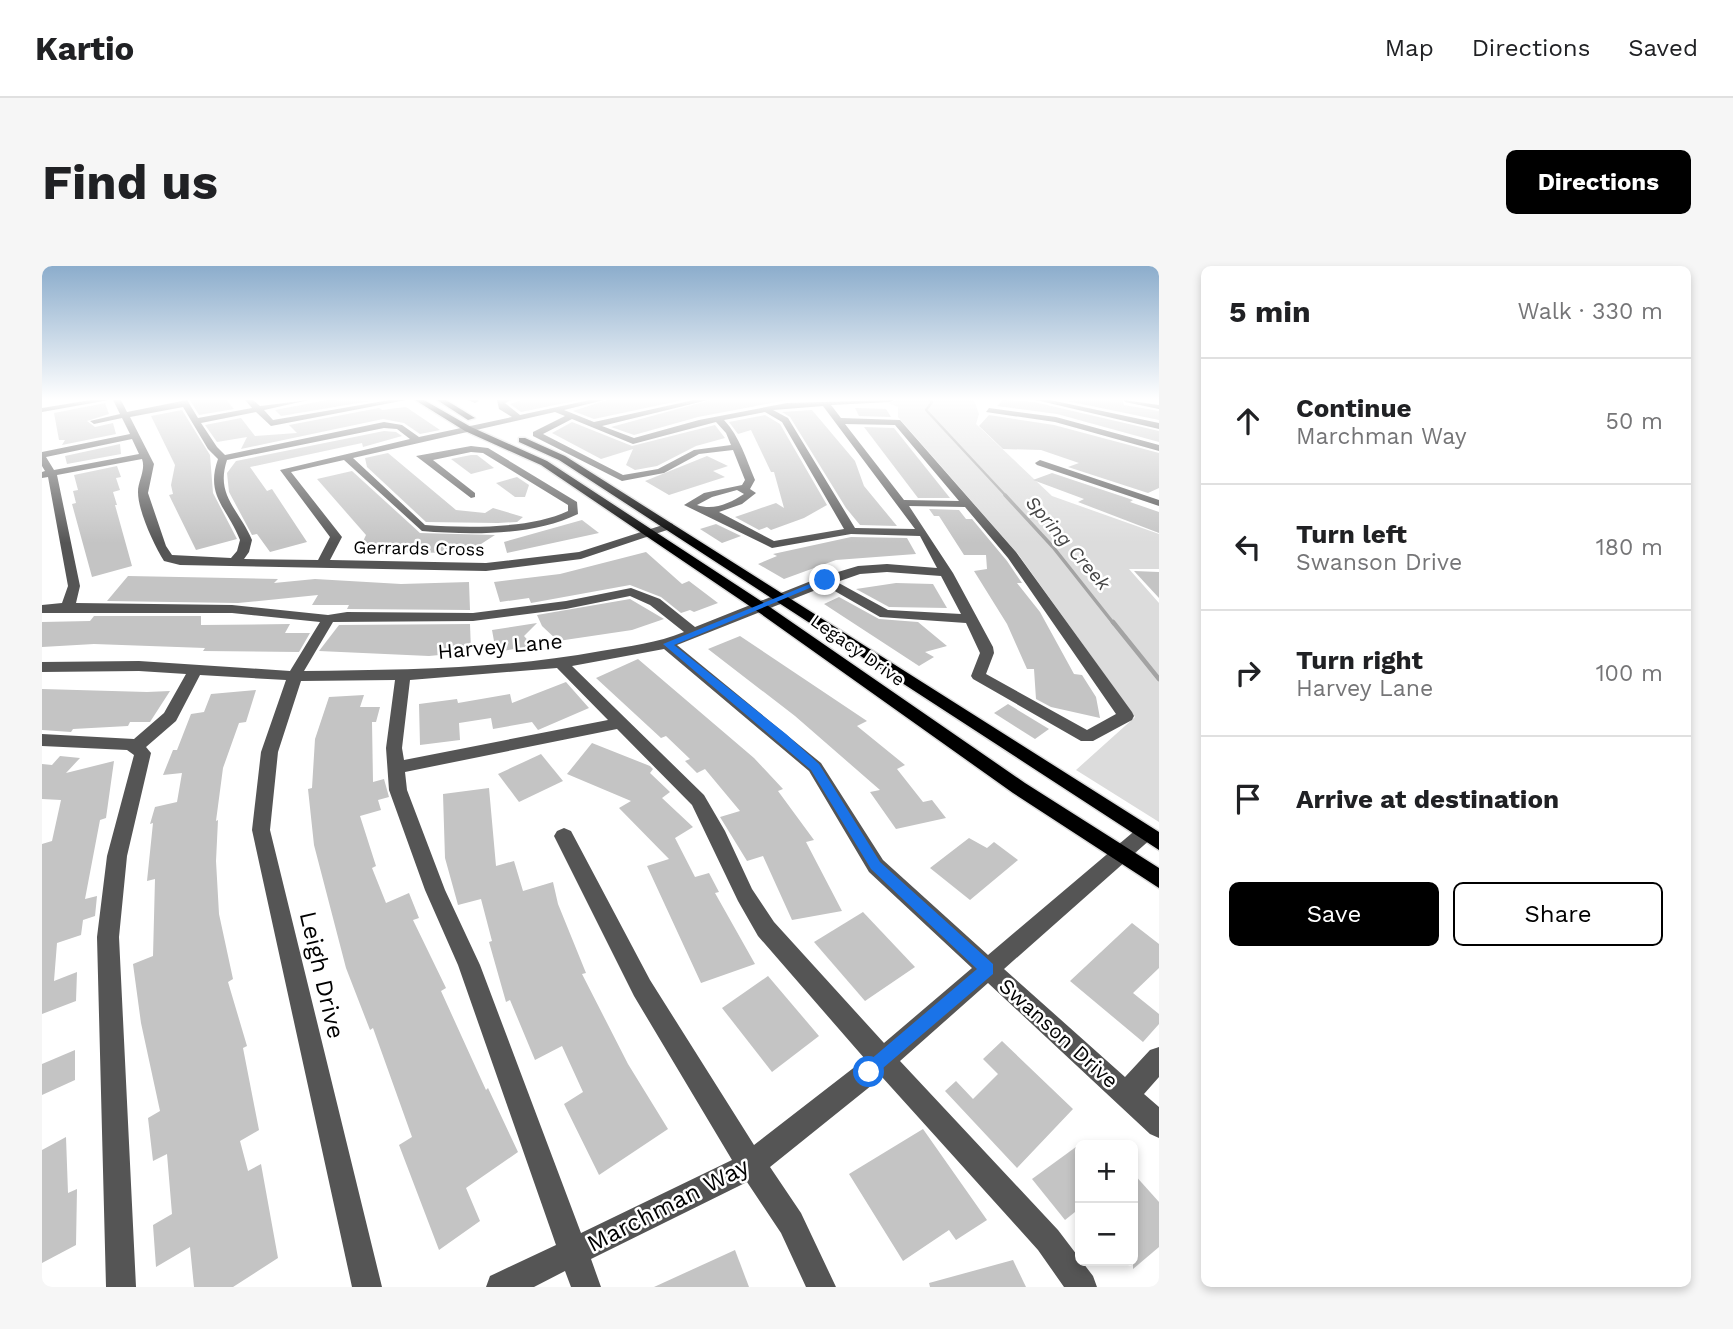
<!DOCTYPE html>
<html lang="en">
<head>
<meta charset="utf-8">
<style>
  :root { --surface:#fff; --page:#f6f6f6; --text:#202124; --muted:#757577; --line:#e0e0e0; --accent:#000 }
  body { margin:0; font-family:"Work Sans",sans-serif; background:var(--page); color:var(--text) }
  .controls { position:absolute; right:21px; bottom:21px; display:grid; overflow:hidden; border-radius:10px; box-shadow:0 4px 10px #0003 }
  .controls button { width:63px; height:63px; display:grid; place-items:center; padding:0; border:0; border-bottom:2px solid var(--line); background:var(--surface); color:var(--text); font:35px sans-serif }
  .stop { position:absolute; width:21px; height:21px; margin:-16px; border:5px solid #1a73e8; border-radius:50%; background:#fff }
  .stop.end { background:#1a73e8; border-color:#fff; box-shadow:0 2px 7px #0008 }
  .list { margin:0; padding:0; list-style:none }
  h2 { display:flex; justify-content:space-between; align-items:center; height:91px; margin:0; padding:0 28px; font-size:30px }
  h2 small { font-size:23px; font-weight:400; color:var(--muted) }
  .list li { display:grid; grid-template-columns:46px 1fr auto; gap:21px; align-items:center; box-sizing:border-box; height:126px; padding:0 28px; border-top:2px solid var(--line) }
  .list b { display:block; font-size:26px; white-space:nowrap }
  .list p { margin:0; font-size:23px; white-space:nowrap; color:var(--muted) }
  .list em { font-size:23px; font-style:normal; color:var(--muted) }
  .actions { display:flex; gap:14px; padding:21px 28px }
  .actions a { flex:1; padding:16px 0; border:2px solid var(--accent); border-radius:10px; text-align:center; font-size:24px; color:var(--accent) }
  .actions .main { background:var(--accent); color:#fff }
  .icon { flex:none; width:38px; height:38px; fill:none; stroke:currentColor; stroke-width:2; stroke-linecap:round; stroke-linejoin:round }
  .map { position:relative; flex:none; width:1117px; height:1021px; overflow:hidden; border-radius:10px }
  header { display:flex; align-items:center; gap:42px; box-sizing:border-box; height:98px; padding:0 35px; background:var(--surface); border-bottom:2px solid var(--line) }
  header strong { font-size:33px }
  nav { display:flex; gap:38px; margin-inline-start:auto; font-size:24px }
  .intro { display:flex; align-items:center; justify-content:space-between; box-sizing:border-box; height:168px; padding:0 42px }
  h1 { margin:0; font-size:49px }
  .button { padding:18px 32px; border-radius:10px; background:var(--accent); color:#fff; font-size:24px; font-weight:700 }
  main { display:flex; gap:42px; padding:0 42px }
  aside { flex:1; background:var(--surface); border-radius:10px; box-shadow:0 4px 10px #0003 }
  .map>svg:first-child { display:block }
</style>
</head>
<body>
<header>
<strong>Kartio</strong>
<nav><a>Map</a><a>Directions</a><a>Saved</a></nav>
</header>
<div class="intro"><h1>Find us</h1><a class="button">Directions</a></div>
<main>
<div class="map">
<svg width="1117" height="1021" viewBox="0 0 1117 1021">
  <rect width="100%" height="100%" fill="#fff"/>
  <path fill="#dcdcdc" d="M855,134H932L937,148L934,158L1010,230L1117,268V303H1087L1117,337V556L1034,504L1093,451L976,288L856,151V141L846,137Z"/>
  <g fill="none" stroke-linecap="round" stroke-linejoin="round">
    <path stroke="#a3a3a3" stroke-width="2.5" d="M888,134L890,136L884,144L965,231"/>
    <path stroke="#a3a3a3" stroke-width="3.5" d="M963,229L1011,281L1072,358"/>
    <path stroke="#a3a3a3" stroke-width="4.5" d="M1071,356L1117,413"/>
  </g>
  <g fill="#c4c4c4">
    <path d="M148,134H184L192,143L157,149Z"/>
    <path d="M285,134L328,135L239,150L233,144Z"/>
    <path d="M479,134H537L479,146L468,138Z"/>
    <path d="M565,134H641L552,153L531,145Z"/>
    <path d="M669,134H763H745L656,151L592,169L569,161Z"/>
    <path d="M961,134L992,136L1117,165V176L1015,148L955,140Z"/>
    <path d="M1080,134L1082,139L1117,145V154L1025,135Z"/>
    <path d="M63,137L67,148L45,155L53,161L71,157L74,168L20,179L23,174H17L12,147Z"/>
    <path d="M364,141L398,164L378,168L362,157L341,153L199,183L205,171L175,176L163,159L199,152L213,170L255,167L247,159L337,142L340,144Z"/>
    <path d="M813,142L844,143L849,151L817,150Z"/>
    <path d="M140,144L168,189L171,227L195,273L154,284L127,229L131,228L129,219L133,199L109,150Z"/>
    <path d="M770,144L813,195L822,220L855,260L818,259L804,242L748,151L740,146Z"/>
    <path d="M723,149L738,158L785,239L762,252L729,264L725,261L717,264L693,251L734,237L742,242L732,206H729L709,164L696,168L687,156Z"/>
    <path d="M947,149L1012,159L1117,187V222L1106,227L1026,201L1037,197L999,184L961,183L937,160Z"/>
    <path d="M530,156L590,180L673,159L683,172L654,180L615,200L593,204L584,199L591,183L559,193L510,167Z"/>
    <path d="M822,161L852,162L908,232H876Z"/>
    <path d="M342,165L354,166L360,170L321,181L320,177L208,201L225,225L230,223L265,276L228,286L215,268L210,269L187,226L185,207L194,195Z"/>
    <path d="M78,178L79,188L25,198L23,190Z"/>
    <path d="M346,187L414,244L443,247L451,242L481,251L475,256L456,257L384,256L325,201L323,192Z"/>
    <path d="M429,189H435L452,202L429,208L409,193Z"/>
    <path d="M665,190L686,200L671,205L683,211L627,229L603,215Z"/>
    <path d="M75,200L79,211L74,212L78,224L71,226L75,239H73L90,300L50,311L30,238L34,237L31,225L36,224L32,209Z"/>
    <path d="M310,205L378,267L453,269L425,287L316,286L324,269L275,213Z"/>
    <path d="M1010,207L1091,234L1088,236L1117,246V267L1036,236L1042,233L991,214Z"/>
    <path d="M475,211L487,219L483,231H473L454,217Z"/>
    <path d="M887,243L917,244L924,253H930L965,295L980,317H975L998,346L1032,408L1040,409L1054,431L1058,452L1009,441L994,433L992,403H985L965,358L932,305L945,303L944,289H922L897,250H892Z"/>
    <path d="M540,254L557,267L465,287L462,276Z"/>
    <path d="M674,258L699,270L680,277L658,263Z"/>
    <path d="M809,271L865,272L874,288L794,294L742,313L716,298L735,290L731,288Z"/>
    <path d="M604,286L640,318L647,315L676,337L652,346L648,344L639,347L619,331L588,319L489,337L487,332L458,336L452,316L518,308Z"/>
    <path d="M1092,305L1117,306V332Z"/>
    <path d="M86,310L236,313L232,317L273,313L359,318L427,316L428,344L305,343L307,339H270L276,329L196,337L65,335Z"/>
    <path d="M854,317L891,318L905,342L847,341L814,323Z"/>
    <path d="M797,331L837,353L876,356L905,380L883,386L892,391L877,400L782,338Z"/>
    <path d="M588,333L622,353L590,364L516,375L500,360L495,349Z"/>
    <path d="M52,350H159V359L248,358L243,367H268L257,386L161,385L163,382L52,378L0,381V356L48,355Z"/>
    <path d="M495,357L482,370L491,380L454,386L450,364Z"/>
    <path d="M428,358L429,386L387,390L277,385L297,359Z"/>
    <path d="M698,370L825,455L815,460L863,499L855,503L881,536L890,534L904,552L854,563L828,526L838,524L753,450L666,383Z"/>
    <path d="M596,393L712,492L741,523L736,525L772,574L764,576L800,645L750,654L721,590L705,595L678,551L698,545L663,503L655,507L643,495L648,493L624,470L619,472L554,412Z"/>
    <path d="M524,416L547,442L496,464L490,456L451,463L449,452L417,457L418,474L378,479L377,438L415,433L416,437L468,428L470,437Z"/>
    <path d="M0,423L105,426L128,425L108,456H88L86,460L31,463L29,466L0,464Z"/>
    <path d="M214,424L204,456L197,457L181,502L174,555L176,554L174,595L177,648L191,713L186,716L205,780L201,782L217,864L198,875L206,905L219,898L236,992L191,1021H152L148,981L114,1001L111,959L130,948L125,888L111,895L106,852L118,845L99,757L91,698L111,690L113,613L105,615L111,557L108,558L113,541L135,536L140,507L121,509L131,484H135L149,448L162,446L169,428Z"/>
    <path d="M322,429L318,441H338L334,456H330L331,516L342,513L347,531L336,534L339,544L318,550L334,600L330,602L344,637L367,627L377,652L371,654L404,722L399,725L444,824L446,822L476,886L424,922L438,955L397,984L357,879L370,871L331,762L328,764L304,702L272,579L266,523L270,522L273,473L287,431Z"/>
    <path d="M966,438L1007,463L993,473L952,447Z"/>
    <path d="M550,477L608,500L611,503L608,507L628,526L620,532L651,561L633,572L653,611L667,607L677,626L673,627L713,698L659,717L605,600L627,593L577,542L589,535L525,508Z"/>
    <path d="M499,488L521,515L477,536L456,508Z"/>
    <path d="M18,490L38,492L24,507L72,495L64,552L58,554L43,633L55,630L53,650L41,654L39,669L15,677L12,715L35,706L34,735L0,748V578L10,575L19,534L0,533V498L10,499Z"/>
    <path d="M447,522L454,600L472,595L481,625L511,616L516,638L544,707L540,708L586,798L626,863L557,909L522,838L541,826L520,780L493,794L468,734L464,736L447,676L450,675L439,633L416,639L403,592L401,528Z"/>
    <path d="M927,572L945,582L952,576L976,594L928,634L888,602Z"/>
    <path d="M821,646L873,701L823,735L772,676Z"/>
    <path d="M1090,657L1117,678V702L1091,727L1117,748V758L1101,776L1028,715Z"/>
    <path d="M726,710L777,770L730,806L680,742Z"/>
    <path d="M960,775L1031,843L975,902L903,825L914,815L931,833L956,808L941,793Z"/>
    <path d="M33,784V814L0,829V798Z"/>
    <path d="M881,863L945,954L914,974L907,964L861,995L807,908Z"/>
    <path d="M24,871L26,927L35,923L34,979L0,997V884Z"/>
    <path d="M1038,878V942L1023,954L990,913Z"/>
    <path d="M1091,907L1117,936V981L1091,1003Z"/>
    <path d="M693,984L707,1021H612Z"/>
    <path d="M971,994L984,1021H888L887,1017Z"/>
  </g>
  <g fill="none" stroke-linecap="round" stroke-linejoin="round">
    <defs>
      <g id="major">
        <path d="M373,134H382L429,161L505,195L722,337L983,517L1117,602V622L971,527L712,343L499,199L423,165Z"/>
        <path d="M395,134H404L433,152L426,154Z"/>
        <path d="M477,172H483L523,190L1117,566V584L517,194L477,176Z"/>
      </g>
    </defs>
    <use href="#major" stroke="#dbdbdb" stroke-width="3"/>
    <g fill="#555" fill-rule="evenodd">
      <path d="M49,134H67L0,146V142Z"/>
      <path d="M71,134H79L85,146L145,134L156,152L210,142L203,134H211L218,140L267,134L222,144L231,154L348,134H364L229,160L214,146L159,157L175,181L183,189L342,156L360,159L377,171L470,151L457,143L455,134H469L463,137L478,149L548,134H562L522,144L552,156L652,134H666L560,160L592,172L657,154L745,137L852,134L848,136L789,139L799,152L858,154L974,286L1090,446L1092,450L1090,454L1051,475H1039L931,413L929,410L938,387L924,357L838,351L784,320L635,379L779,497L841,594L946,689L1096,562L1103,559L1110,562L1112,567L1110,572L962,703L1083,811L1108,784L1117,781V811L1102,828L1117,841V872L1108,868L946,717L858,795L1016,964L1051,1010L1055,1021H1022L996,984L840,811L728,901L759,947L794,1021H764L739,967L705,916L549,993L559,1021H529L523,1005L492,1021H444L448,1010L514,979L416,699L383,624L347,524L344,482L353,414L259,415L236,486L228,564L340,1021H310L210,564L219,486L244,414L158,409L134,455L104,481L109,487L85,590L77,671L94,1021H64L55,671L65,590L92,489L85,484L0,480V468L92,473L122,447L144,408L97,405L0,406V396L97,395L248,405L278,356L190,347H0V339L20,337L26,320L6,211L0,212V206L3,205L0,200V186L88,168L80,152L52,158L48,155L78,148ZM781,140L873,263L813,262L746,152L731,144ZM141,141L166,183L176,193C163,230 185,241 198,274L195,285L189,292L130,289L124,280L106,227L112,198L88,151ZM513,146L523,150L491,166V170L580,215L622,207L657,188L691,184L703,214L700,219L662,227L642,239L730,282L809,268L878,270L895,302L845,298L816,300L779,311L653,361L618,333L589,322L524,335L431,347L305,346L286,349L190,339L34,337L38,320L15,209L100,193C104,204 96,215 96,226C96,245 112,279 122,295L138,299L444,305L539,293L631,262V258L627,257L537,286L444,297L288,294L300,271L249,206L302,194L380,265C429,269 491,270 536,248L535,236L446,182L429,180L374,190L429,232L433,231V227L391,194L429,186L441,187L526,239V245C489,263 424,262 383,259L311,192ZM723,146L740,156L802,263L732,275L677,246L700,238L714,227L708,223L713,214C704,193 698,171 682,154ZM530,153L591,178L674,156L684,167L689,179L652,184L616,203L581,209L501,168ZM803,158L853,159L917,235L862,234ZM342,162L355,163L368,173L238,204L288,271L276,294L202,293L207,286L210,274C197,243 173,230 185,194ZM90,173L97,188L12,204L4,191ZM695,224L702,228C688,237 672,245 655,239L670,231ZM867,240L923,241L966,292L1074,448L1045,464L944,408L952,387L951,381L911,307ZM845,306L899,310L919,348L846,344L795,316L818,308ZM588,330L608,339L642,366C615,377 588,380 559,385C461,403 362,404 262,405L291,356L431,355L524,343ZM622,383L767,505L827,606L930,702L842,777L732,656L710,623L683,565L662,529L530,400ZM515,402L566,454L362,494L360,482L368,414ZM575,463L650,539L696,635L716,670L823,793L712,879L608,714L529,565L522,562L515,565L512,570L592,730L690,894L539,967L438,699L403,624L365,524L363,506Z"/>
      <path d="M426,134H436L437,135L433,137Z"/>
      <path d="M994,134H1008L1117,157V163Z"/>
      <path d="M1082,134L1117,139V143L1083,136Z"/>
      <path d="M947,142L1014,151L1117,179V185L1013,156L944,146Z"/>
      <path d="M998,194L1117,234V240L995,199L993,197Z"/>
    </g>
    <use href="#major" fill="#000" fill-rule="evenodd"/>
  </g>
  <linearGradient id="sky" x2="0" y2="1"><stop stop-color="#8cadcc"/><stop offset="0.48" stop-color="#fff"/><stop offset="1" stop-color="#fff" stop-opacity="0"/></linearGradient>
  <rect width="1117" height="277" fill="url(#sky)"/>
  <path fill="#1a73e8" d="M780,313L787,314L632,379L744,468L777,498L838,596L951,698V708L827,814L819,806L821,800L935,703L829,603L769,504L621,378Z"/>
  <g text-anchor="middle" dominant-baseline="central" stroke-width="5" stroke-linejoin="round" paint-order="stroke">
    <g font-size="18" fill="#000" stroke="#fff">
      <text transform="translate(377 282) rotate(1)">Gerrards Cross</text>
      <text transform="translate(816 384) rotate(35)">Legacy Drive</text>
    </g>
    <g font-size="19" font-style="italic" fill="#444" stroke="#fff">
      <text transform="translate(1026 277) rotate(49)">Spring Creek</text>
    </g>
    <g font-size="21" fill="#000" stroke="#fff">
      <text transform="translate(458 380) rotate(-5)">Harvey Lane</text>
      <text transform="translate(1017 767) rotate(42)">Swanson Drive</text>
    </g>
    <g font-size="24" fill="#000" stroke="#fff">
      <text transform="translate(280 709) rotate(77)">Leigh Drive</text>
      <text transform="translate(626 939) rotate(-27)">Marchman Way</text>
    </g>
  </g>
</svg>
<div class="controls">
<button>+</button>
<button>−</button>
</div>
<div class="stop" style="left:827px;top:806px"></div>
<div class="stop end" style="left:783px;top:314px"></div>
</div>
<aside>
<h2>5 min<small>Walk · 330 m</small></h2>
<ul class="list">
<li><svg class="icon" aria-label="ahead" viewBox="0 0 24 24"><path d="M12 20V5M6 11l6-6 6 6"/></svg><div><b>Continue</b><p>Marchman Way</p></div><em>50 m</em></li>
<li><svg class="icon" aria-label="left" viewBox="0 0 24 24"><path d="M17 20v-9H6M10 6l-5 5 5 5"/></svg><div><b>Turn left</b><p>Swanson Drive</p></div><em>180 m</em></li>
<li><svg class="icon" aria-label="right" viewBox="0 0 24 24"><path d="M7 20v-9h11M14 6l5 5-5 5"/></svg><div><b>Turn right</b><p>Harvey Lane</p></div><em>100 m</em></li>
<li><svg class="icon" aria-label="arrive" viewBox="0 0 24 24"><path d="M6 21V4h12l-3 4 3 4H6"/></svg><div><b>Arrive at destination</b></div></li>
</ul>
<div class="actions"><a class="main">Save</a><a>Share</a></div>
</aside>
</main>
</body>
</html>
